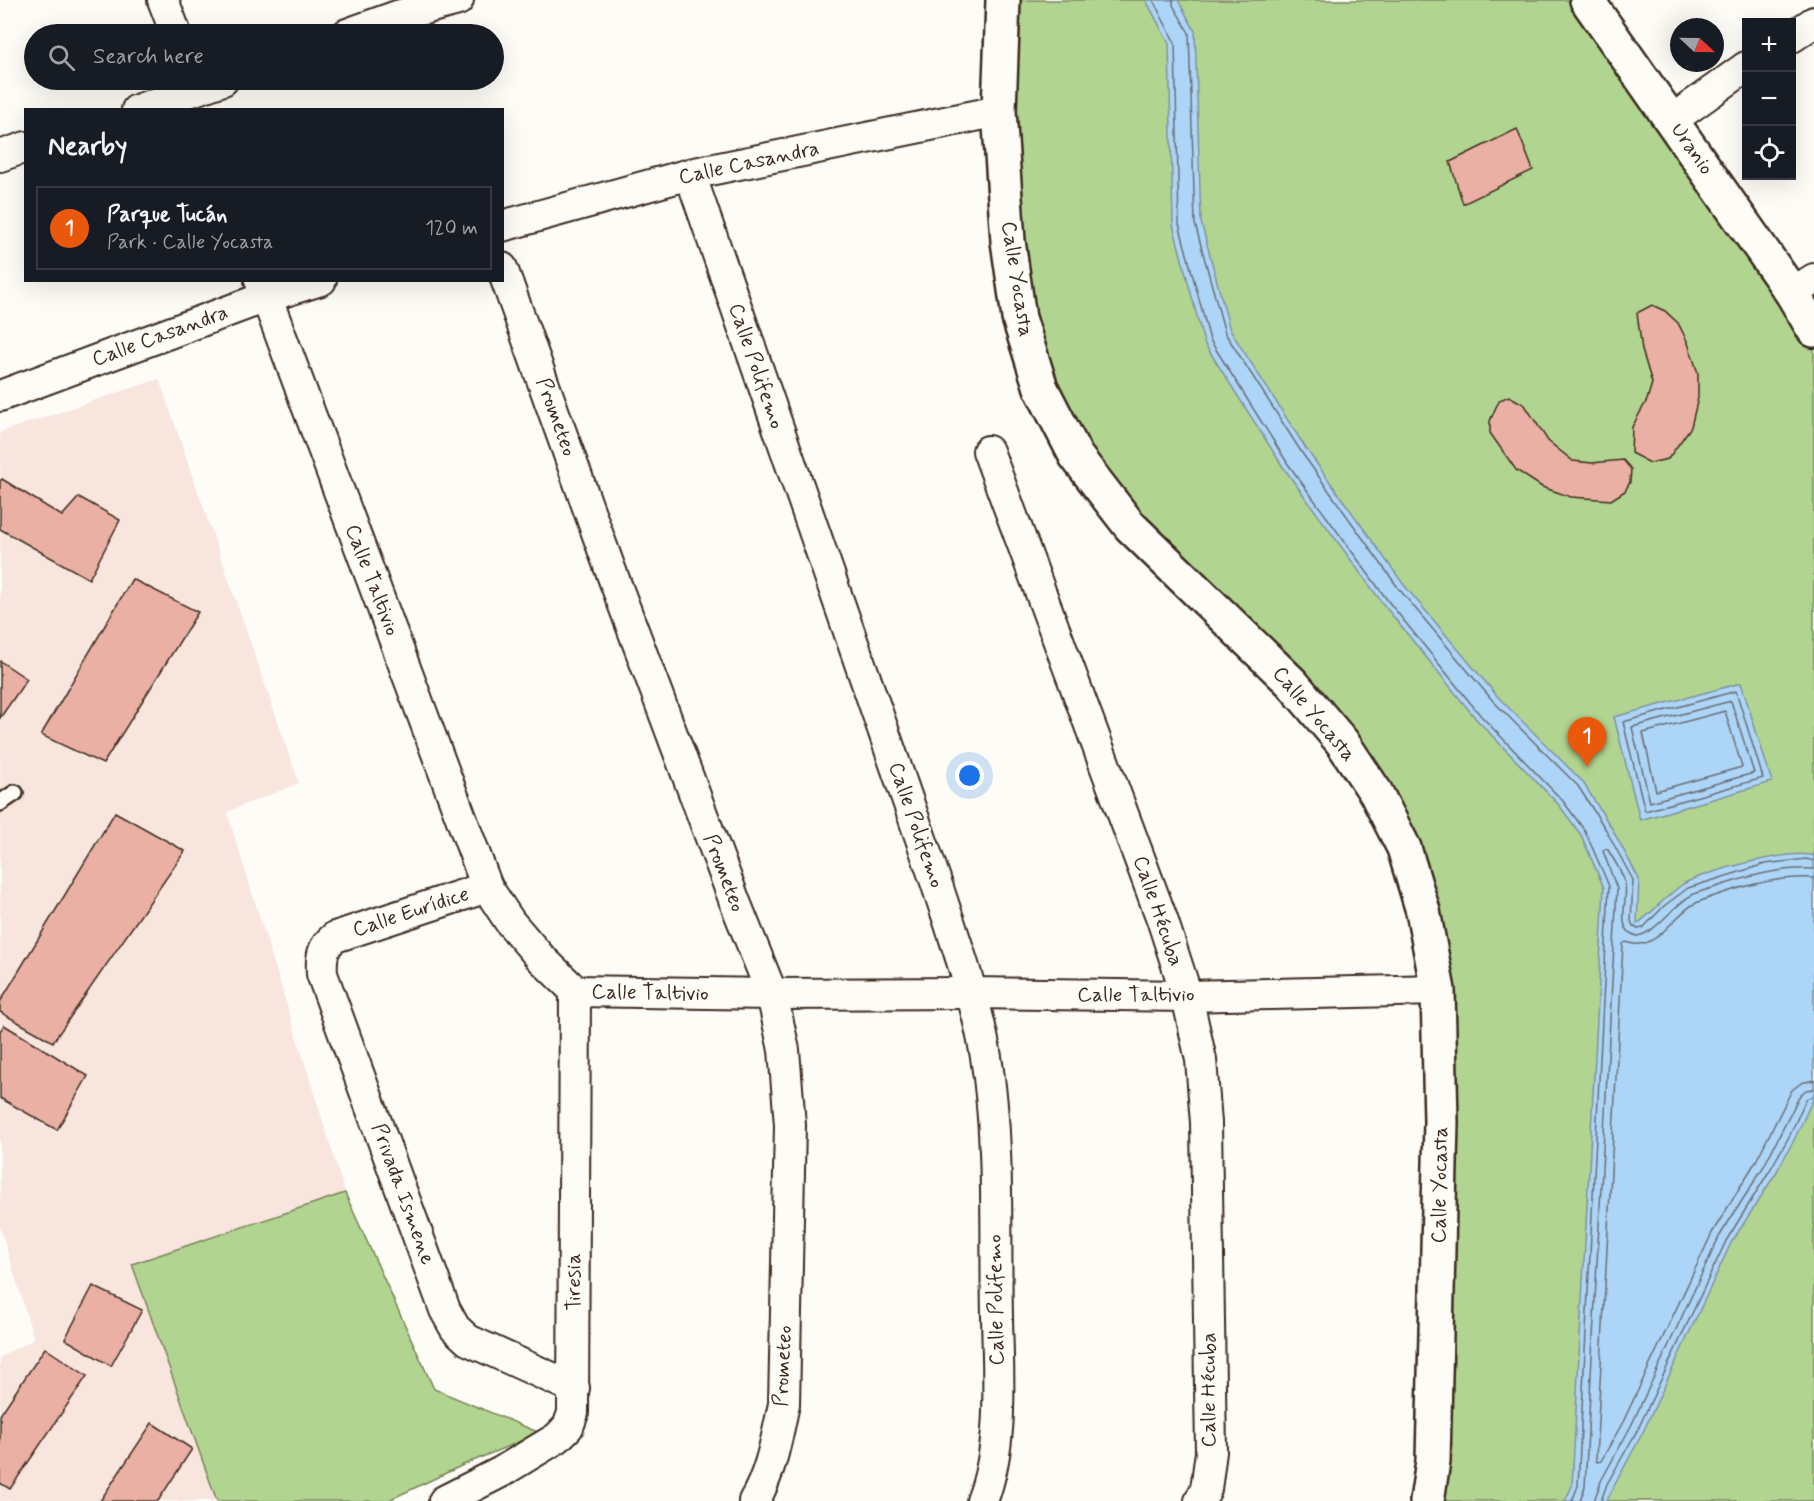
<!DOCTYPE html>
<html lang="en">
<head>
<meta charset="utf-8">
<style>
  :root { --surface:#171b24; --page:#20242c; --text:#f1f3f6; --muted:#9ea1a6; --line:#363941; --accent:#ea580c }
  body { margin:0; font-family:Mynerve,sans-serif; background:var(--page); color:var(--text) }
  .controls { position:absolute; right:18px; top:18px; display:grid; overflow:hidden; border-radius:0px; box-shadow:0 6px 24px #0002 }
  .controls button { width:54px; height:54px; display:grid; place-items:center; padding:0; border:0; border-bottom:2px solid var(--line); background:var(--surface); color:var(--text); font:30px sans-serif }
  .compass { position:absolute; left:1670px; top:18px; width:54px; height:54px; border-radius:50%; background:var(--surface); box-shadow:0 6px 24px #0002; rotate:112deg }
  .you { position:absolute; left:970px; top:776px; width:21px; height:21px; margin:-15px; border:4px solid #fff; border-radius:50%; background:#1a73e8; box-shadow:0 0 0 9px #1a73e833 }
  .badge { display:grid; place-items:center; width:39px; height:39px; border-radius:50%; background:var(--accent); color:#fff; font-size:20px; font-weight:700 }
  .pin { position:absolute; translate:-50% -50px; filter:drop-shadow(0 2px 3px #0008) }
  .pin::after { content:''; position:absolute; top:32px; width:21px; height:18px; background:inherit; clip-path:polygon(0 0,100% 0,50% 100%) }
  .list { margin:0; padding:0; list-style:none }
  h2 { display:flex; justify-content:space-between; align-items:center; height:78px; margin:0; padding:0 24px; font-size:26px }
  h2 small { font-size:20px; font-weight:400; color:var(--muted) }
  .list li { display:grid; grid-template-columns:39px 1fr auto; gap:18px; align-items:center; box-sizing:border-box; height:84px; margin:0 12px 12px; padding:0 12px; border:2px solid var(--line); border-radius:0px }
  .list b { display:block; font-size:22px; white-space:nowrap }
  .list p { margin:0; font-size:20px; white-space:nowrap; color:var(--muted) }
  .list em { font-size:20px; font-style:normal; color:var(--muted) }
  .icon { flex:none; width:33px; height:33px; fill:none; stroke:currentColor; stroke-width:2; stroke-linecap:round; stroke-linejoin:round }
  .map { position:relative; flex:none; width:1814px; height:1501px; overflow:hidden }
  .search { position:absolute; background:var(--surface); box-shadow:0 6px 24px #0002; left:24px; top:24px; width:480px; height:66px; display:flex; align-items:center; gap:15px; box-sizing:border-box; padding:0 21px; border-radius:33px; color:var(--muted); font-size:22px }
  .panel { position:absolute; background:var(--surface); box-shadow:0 6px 24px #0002; left:24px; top:108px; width:480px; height:174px; border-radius:0px }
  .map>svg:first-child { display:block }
</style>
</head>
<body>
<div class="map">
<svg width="1814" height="1501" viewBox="0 0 1814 1501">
  <rect width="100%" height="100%" fill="#fdfcf7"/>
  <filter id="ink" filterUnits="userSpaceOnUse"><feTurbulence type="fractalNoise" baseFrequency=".0167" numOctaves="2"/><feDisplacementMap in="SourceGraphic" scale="12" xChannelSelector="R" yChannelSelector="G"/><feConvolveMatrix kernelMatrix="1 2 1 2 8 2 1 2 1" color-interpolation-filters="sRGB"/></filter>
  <g filter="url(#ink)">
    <path fill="#f7e5de" d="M159,379L299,783L227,812L345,1193L132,1264L217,1501H0V1357L34,1339L0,1227V432Z"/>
    <g fill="#b1d590" stroke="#768057" stroke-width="1.5">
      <path d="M1003,0H1587L1814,330V1501H1427L1438,990L1376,793L1130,526L1019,318Z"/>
      <path d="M345,1193L434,1389L540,1433L463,1465L387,1501H217L132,1264Z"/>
    </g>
    <g fill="#add5f7" stroke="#7f91a0" stroke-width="1.5">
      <path d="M1146,0H1178L1195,31L1201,222L1230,330L1307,450L1404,585L1498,697L1582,781L1611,827L1639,879L1637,924C1653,912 1666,896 1683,884C1702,872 1794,848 1814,856V1097L1795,1138L1776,1173L1731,1243L1643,1432L1606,1501H1565L1572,1486L1604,888L1581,835L1559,805L1477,720L1383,604L1283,467L1204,343L1173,225L1169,44Z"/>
      <path d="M1741,683L1772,782L1640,820L1614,717Z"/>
    </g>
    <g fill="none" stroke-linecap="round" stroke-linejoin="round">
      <g stroke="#696e75" stroke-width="1.5">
        <path d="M1153,0L1175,43L1179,224L1210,340L1288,464L1388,601L1481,716L1563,801L1585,831L1609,886L1578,1486L1572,1501"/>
        <path d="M1173,0V5L1189,33L1195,224L1225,333L1302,453L1399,589L1493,701L1578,786L1606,830L1633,880L1631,921L1633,926L1638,929L1643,928L1664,906L1688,888L1765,864L1806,859L1814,861"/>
        <path d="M1736,691L1763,778L1645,811L1623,722Z"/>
        <path d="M1731,701L1754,773L1650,802L1632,727Z"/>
        <path d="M1725,711L1742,767L1656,791L1643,733Z"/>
        <path d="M1814,878C1775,876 1735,888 1698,902C1672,913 1658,954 1626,942L1623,944L1596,1459L1597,1462L1601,1461L1623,1422L1712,1233L1756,1161L1792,1090L1801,1083L1814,1080"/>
        <path d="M1580,1501L1585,1487L1617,889L1603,851L1606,849L1608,850C1614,860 1621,870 1624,880C1631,898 1612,929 1637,936C1654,935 1674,904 1692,895C1700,891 1710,889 1719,886C1750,876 1781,867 1814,869"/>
        <path d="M1594,1501L1601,1481L1631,1426L1719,1237L1764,1166L1800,1095L1806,1090L1814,1089"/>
        <path d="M1601,1501L1607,1484L1638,1429L1726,1241L1770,1170L1790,1135L1806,1099L1814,1096"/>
      </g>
    </g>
    <g fill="#e9b0a3" stroke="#3b2a1e" stroke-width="1.5">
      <path d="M1517,129L1533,170L1463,204L1450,162Z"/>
      <path d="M1652,305L1665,311L1678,323L1688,343L1698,373V398L1691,427L1668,459L1650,463L1631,453L1632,427L1647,400L1652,383L1642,350L1637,313Z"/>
      <path d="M1509,396L1525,405L1548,441L1573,461L1592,463L1623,460L1631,469L1630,482L1625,491L1611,500L1571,497L1542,487L1516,470L1490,433V421L1496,407L1500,400Z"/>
      <path d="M2,479L62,516L79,497L120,520L89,579L0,529V481Z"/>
      <path d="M132,579L198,612L103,764L41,735Z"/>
      <path d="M0,661L27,679L0,718Z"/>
      <path d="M115,812L185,851L53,1042L0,1012V1002Z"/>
      <path d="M4,1025L88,1076L57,1130L0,1098V1031Z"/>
      <path d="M93,1286L142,1310L111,1366L65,1339Z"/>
      <path d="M45,1348L87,1376L10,1489L0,1483V1415Z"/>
      <path d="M152,1423L192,1449L158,1501H100Z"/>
    </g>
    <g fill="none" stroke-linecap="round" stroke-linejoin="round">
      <defs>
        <path id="service" d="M0,803L15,793"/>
        <g id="minor">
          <path d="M163,0L176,34"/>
          <path d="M347,34L397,16L458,0"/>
          <path d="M1792,37L1814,22"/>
          <path d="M137,110L223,80"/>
          <path d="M1672,120L1746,67"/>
          <path d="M0,156L26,147"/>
          <path d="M690,174L936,882C955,940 976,997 986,1057C1000,1142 995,1230 997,1316C998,1376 1004,1444 982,1501"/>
          <path d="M502,226L690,174L999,111"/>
          <path d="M502,268L609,566L735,902L772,994L784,1050L790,1125L784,1404C777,1436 771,1473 754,1501"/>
          <path d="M260,280L487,887L510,922L540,957L575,991L772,994L972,993L1187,996L1438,990"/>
          <path d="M1792,293L1814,279"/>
          <path d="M0,396L266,297L321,280"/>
          <path d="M988,451L1162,919L1187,996L1201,1060L1206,1123L1211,1452L1206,1489L1200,1501"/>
          <path d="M487,887L335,937C322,947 321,957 322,974L445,1310L455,1328L468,1340L574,1388"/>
          <path d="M444,1501L501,1472L557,1438L568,1427L573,1413L575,991"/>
        </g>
        <g id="tertiary">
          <path d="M1003,0L999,111L1008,241L1019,318L1041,388L1076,456L1130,526L1292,683L1342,742L1376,793L1404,848L1423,911L1438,990L1441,1122L1433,1461L1427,1501"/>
          <path d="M1587,0L1792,293L1814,330"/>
        </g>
      </defs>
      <use href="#service" stroke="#3b2a1e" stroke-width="20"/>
      <use href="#minor" stroke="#3b2a1e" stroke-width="34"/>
      <use href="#tertiary" stroke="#3b2a1e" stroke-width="38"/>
      <use href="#service" stroke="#fdfcf7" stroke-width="15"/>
      <use href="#minor" stroke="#fdfcf7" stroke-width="30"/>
      <use href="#tertiary" stroke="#fdfcf7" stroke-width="33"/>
    </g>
  </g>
  <g text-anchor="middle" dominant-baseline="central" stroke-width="4.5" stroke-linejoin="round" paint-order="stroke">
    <g font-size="21" fill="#3b2a1e" stroke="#fdfcf7">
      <text transform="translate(1692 149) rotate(55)">Uranio</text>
      <text transform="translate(749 163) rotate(-12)">Calle Casandra</text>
      <text transform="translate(1017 279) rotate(81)">Calle Yocasta</text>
      <text transform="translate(160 336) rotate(-20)">Calle Casandra</text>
      <text transform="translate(756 366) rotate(71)">Calle Polifemo</text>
      <text transform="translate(556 417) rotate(70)">Prometeo</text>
      <text transform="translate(372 580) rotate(69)">Calle Taltivio</text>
      <text transform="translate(1314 714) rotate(50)">Calle Yocasta</text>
      <text transform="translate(916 825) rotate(71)">Calle Polifemo</text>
      <text transform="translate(724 873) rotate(69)">Prometeo</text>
      <text transform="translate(1158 911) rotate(71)">Calle Hécuba</text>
      <text transform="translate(411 912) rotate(-18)">Calle Eurídice</text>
      <text transform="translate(650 993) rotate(1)">Calle Taltivio</text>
      <text x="1136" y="995">Calle Taltivio</text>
      <text transform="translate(1440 1185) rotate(-89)">Calle Yocasta</text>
      <text transform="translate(403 1194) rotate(70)">Privada Ismene</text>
      <text transform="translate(574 1282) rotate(-90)">Tiresia</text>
      <text transform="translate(996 1300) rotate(-91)">Calle Polifemo</text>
      <text transform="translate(783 1366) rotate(-87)">Prometeo</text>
      <text transform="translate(1209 1390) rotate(-90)">Calle Hécuba</text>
    </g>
  </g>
</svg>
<div class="controls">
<button>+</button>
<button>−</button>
<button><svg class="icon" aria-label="locate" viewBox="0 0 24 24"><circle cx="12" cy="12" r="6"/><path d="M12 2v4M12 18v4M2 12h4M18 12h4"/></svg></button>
</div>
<svg class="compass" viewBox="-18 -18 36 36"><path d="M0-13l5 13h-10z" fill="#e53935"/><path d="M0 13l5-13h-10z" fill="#9ea1a6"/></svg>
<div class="you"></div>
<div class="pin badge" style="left:1587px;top:767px">1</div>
<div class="search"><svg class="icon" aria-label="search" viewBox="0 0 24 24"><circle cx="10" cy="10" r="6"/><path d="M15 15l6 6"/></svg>Search here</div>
<section class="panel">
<h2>Nearby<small></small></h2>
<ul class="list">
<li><span class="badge">1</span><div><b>Parque Tucán</b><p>Park · Calle Yocasta</p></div><em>120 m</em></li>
</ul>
</section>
</div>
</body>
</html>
